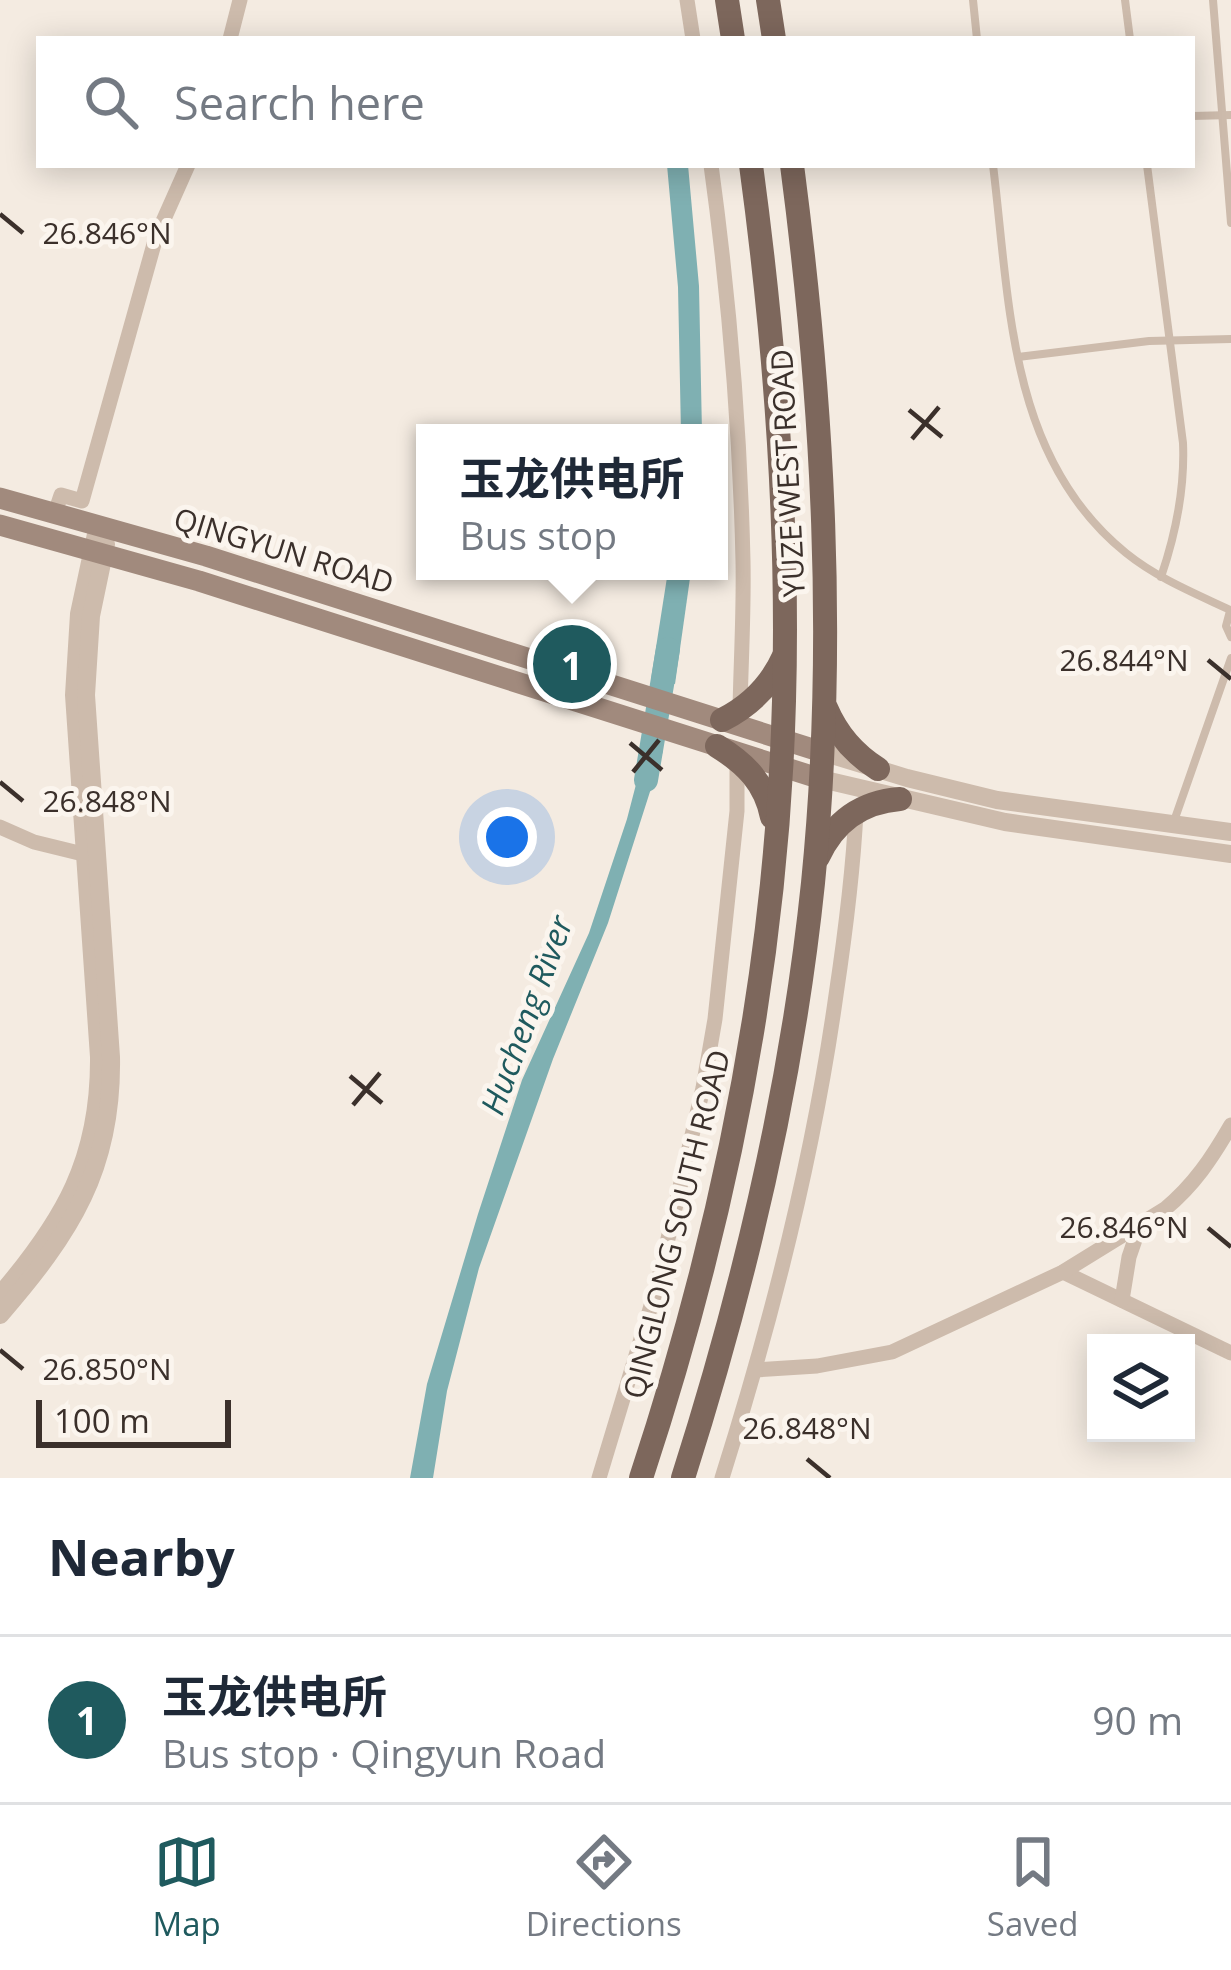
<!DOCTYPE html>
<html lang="en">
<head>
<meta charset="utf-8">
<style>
  :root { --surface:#fff; --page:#f6f6f7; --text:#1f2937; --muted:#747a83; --line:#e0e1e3; --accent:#1f5a5e }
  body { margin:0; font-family:"Open Sans","Noto Sans SC",sans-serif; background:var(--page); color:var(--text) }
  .controls { position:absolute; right:36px; bottom:36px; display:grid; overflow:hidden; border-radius:0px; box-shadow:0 6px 30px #0003 }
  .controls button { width:108px; height:108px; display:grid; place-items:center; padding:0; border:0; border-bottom:3px solid var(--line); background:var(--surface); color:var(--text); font:60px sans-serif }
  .scale { position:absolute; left:36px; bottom:30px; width:195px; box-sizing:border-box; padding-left:12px; border:6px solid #3b302b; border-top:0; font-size:33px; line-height:42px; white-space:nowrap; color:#3b302b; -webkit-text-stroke:9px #fbf5ee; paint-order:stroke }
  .you { position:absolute; left:507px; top:837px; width:42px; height:42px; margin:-30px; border:9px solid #fff; border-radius:50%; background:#1a73e8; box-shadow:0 0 0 18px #1a73e833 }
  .badge { display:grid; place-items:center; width:78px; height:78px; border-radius:50%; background:var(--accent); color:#fff; font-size:39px; font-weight:700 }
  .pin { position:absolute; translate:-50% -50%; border:6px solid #fff; box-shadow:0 3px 12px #0006 }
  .popup { position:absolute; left:416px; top:424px; width:312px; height:156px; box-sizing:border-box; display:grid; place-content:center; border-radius:0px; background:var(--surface); filter:drop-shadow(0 3px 9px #0005); font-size:39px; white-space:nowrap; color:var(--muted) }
  .popup b { font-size:45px; color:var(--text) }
  .popup::after { content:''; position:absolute; left:50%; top:100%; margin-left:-24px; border:24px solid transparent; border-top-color:var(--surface) }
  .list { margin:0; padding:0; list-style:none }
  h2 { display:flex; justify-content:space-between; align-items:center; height:156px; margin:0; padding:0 48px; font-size:51px }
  h2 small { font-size:39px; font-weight:400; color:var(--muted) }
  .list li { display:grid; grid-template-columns:78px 1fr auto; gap:36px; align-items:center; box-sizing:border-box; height:168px; padding:0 48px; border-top:3px solid var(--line) }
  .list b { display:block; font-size:45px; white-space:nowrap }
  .list p { margin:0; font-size:39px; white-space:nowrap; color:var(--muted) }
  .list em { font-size:39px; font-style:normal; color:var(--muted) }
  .icon { flex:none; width:66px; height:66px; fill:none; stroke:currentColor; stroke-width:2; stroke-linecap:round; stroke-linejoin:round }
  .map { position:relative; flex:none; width:1231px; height:1478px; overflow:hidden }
  .search { position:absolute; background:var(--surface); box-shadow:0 6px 30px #0003; left:36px; right:36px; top:36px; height:132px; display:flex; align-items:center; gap:30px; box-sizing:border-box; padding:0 42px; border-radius:0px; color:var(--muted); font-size:45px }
  .sheet { height:324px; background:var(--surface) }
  nav { display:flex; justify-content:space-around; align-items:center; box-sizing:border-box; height:168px; border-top:3px solid var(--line); background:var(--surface); font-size:33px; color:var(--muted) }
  nav a { display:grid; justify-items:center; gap:6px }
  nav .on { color:var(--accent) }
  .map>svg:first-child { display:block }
</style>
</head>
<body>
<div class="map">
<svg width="1231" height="1478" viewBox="0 0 1231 1478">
  <rect width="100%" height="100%" fill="#f4ebe1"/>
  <g fill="#7fb0b2">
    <path d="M667,165H688L699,286L702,433H681L678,287Z"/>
    <path d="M668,571H691L675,684L651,679Z"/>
    <path d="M646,746L663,751L608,923L553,1059L479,1268L447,1391L433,1478H410L427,1384L478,1214L522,1080L589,933L627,819Z"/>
  </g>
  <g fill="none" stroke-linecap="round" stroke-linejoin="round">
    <path stroke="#7fb0b2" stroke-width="24" d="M646,780L668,649"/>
    <g stroke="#cdbbac" stroke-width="8">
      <path d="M973,0L977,39"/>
      <path d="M1125,0L1130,39"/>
      <path d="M1213,0L1231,223"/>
      <path d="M1192,116L1231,115"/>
      <path d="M993,165C1010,302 1008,458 1126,553C1157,578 1194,593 1230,610"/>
      <path d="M1147,165L1183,443C1185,490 1176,533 1161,577"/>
      <path d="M1018,357L1149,341L1231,339"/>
      <path d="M1230,611L1226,626L1231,637"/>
      <path d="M1173,824L1231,658"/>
    </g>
    <g stroke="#cdbbac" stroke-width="15">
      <path d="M687,0L693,39"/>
      <path d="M230,39L240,0"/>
      <path d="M711,165C729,296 740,429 743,561C744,611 741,660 740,709"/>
      <path d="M55,513L61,495L82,501L156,237L188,165"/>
      <path d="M0,827L34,842L83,854"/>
      <path d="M1063,1272L1231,1353"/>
      <path d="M1122,1300L1129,1257L1140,1225"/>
      <path d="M755,1370L817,1366L892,1352L1063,1272L1165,1209C1194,1185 1212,1158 1231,1125"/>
      <path d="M599,1478L657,1286L703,1088L715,1019L737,811V759"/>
      <path d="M722,1478C772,1320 813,1159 836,995C845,935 853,873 856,812"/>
    </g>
    <g stroke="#cdbbac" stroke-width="18">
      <path d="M822,752L907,778L997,800L1231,832"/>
      <path d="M821,779L1005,822L1231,854"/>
      <path d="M0,1295C64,1220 100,1159 99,1057L74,695L79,614L98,525"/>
      <path d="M0,1315C71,1233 113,1169 111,1057L86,695L91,616L106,544"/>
    </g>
    <g stroke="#a18a7d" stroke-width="21">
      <path d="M0,498L206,556L822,752"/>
      <path d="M0,525L199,581L821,779"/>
    </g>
    <g stroke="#7d675c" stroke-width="24">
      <path d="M727,0L733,39"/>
      <path d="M768,0L774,39"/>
      <path d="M826,708C837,734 854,754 878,769"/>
      <path d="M722,720C750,706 771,685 784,656"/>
      <path d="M717,746C746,764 765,783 772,817"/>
      <path d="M818,857C834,822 861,802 900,799"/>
      <path d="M641,1478C724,1227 777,966 784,701C789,522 775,342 751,165"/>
      <path d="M683,1478C745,1284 792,1086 813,883C837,644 823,402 792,165"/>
    </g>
  </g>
  <path fill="none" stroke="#3b302b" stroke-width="4.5" d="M0,214L23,233M909,410L942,437M912,439L939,407M1208,660L1231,679M630,743L662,770M633,772L659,740M0,782L23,801M350,1076L382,1103M353,1105L380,1073M1208,1228L1231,1247M0,1350L23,1369M807,1459L830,1478"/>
  <g text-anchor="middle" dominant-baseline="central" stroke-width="10" stroke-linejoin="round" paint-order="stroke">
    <g font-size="30" fill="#3b302b" stroke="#fbf5ee">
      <text transform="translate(787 473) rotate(-93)">YUZE WEST ROAD</text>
      <text transform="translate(284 550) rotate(17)">QINGYUN ROAD</text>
      <text transform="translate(676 1224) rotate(-76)">QINGLONG SOUTH ROAD</text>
    </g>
    <g font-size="33" font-style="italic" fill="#1f5a5e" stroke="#fbf5ee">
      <text transform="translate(526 1015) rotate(-70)">Hucheng River</text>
    </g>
  </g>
  <g font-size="30" text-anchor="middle" fill="#3b302b" stroke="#fbf5ee" stroke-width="10" stroke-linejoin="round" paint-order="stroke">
    <text x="107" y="244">26.846°N</text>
    <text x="1124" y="671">26.844°N</text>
    <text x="107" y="812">26.848°N</text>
    <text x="1124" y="1238">26.846°N</text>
    <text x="107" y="1380">26.850°N</text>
    <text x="807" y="1439">26.848°N</text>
  </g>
</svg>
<div class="controls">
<button><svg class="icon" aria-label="layers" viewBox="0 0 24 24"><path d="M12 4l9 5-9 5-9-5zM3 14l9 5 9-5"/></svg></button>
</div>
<div class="scale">100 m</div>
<div class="you"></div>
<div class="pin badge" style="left:572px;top:664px">1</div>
<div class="popup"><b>玉龙供电所</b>Bus stop</div>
<div class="search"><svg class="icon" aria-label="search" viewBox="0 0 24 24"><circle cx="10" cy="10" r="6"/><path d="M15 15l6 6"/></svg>Search here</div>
</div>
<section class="sheet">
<h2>Nearby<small></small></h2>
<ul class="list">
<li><span class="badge">1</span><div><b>玉龙供电所</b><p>Bus stop · Qingyun Road</p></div><em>90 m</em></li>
</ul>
</section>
<nav>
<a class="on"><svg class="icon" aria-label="map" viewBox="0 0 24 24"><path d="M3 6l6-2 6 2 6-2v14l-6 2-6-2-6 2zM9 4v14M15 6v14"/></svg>Map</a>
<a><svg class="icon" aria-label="directions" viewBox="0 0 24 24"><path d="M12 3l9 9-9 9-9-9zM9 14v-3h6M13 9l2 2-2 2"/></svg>Directions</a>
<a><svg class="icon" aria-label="saved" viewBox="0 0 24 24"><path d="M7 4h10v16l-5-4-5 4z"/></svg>Saved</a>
</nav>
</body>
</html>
